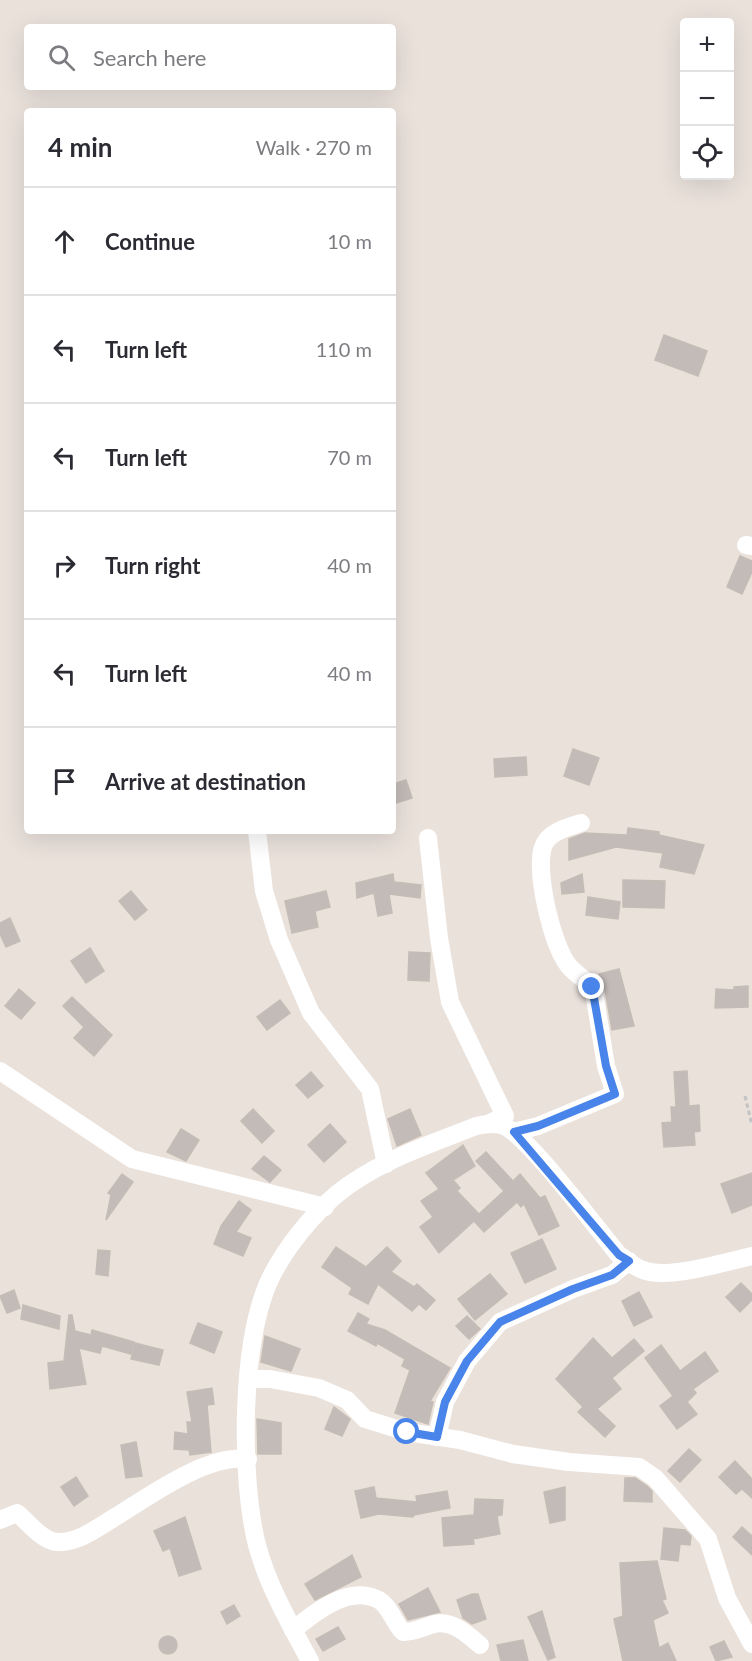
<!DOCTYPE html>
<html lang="en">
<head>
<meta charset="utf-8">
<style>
  :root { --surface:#fff; --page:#f7f7f7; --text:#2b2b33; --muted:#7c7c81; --line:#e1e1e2 }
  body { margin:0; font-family:Lato,sans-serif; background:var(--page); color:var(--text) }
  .controls { position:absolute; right:18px; top:18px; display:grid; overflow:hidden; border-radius:6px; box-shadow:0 6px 24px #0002 }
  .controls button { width:54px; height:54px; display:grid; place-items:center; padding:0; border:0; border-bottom:2px solid var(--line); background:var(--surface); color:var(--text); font:30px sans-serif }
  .stop { position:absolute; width:18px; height:18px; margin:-14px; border:4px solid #4884ea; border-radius:50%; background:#fff }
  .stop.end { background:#4884ea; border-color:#fff; box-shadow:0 2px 6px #0008 }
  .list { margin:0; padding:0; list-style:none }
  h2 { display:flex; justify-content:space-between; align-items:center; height:78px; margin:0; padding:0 24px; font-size:26px }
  h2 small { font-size:20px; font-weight:400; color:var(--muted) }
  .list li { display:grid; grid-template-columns:39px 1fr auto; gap:18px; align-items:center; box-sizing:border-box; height:108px; padding:0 24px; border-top:2px solid var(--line) }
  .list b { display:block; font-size:22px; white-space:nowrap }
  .list em { font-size:20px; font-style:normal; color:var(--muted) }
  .icon { flex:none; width:33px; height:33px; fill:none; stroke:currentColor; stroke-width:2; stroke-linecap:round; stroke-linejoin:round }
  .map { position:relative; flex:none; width:752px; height:1661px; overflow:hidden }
  .search { position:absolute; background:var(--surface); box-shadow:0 6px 24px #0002; left:24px; top:24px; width:372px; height:66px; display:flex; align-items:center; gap:15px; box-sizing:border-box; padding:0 21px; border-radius:6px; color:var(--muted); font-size:22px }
  .panel { position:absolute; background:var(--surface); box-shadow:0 6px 24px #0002; left:24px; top:108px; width:372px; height:726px; border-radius:6px }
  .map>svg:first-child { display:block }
</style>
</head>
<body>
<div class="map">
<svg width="752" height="1661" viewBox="0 0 752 1661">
  <rect width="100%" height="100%" fill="#eae1db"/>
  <g fill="#c2bbb8" stroke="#c5bcb5" stroke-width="1.5">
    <path d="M664,335L707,351L698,376L655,360Z"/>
    <path d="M740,556L752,561V572L742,594L727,587Z"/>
    <path d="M573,749L599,758L589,785L564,776Z"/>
    <path d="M526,757L527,775L495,777L494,759Z"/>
    <path d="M406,780L412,798L393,804V784Z"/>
    <path d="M628,828L659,832V835L704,845L694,874L660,867L663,853L616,847L569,860V839L585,833L627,835Z"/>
    <path d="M393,874L394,882L421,885L420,898L389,894L392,913L378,916L374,893L357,898L356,883Z"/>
    <path d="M582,874L584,892L562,894L561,883Z"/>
    <path d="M623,880L665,881L664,908L623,907Z"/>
    <path d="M131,891L147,910L135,920L119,901Z"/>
    <path d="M326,891L330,907L315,911L318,927L292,933L285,901Z"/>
    <path d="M588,897L620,902L618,919L586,915Z"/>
    <path d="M10,918L20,941L6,947L0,934V923Z"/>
    <path d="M90,948L104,971L86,983L71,961Z"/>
    <path d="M409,952L430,953L429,981L408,980Z"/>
    <path d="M619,969L634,1026L612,1030L604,984L599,974Z"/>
    <path d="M748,986V1007L715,1008L716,989L734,990V987Z"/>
    <path d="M19,989L35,1003L21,1019L5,1006Z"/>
    <path d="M72,997L112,1035L94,1056L74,1038L84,1027L63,1006Z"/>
    <path d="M280,1000L290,1013L267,1030L257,1017Z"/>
    <path d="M687,1071L689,1106L699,1105L700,1131L694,1132L695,1145L664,1147L662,1123L672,1122L671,1107H676L674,1072Z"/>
    <path d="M311,1072L323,1086L308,1098L296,1085Z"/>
    <path d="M253,1109L274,1131L262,1143L241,1121Z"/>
    <path d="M410,1109L421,1135L397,1146L388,1119Z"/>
    <path d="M330,1124L346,1142L324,1162L308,1145Z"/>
    <path d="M181,1129L199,1140L186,1161L167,1152Z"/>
    <path d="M463,1145L475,1166L453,1180L460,1188L457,1191L479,1214L504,1191L476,1161L486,1152L513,1181L520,1174L540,1198L545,1196L559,1226L539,1235L524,1204L521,1207L517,1202L484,1232L474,1221L439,1253L420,1227L433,1217L421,1201L439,1189L426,1173Z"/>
    <path d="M264,1156L281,1170L270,1182L252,1169Z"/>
    <path d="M752,1173V1205L732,1213L721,1184Z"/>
    <path d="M122,1174L133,1182L106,1220L111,1195L108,1193Z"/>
    <path d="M239,1201L251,1210L236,1232L251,1238L243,1256L214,1244L221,1226Z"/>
    <path d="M542,1239L556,1269L525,1283L511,1253Z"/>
    <path d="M336,1247L366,1267L387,1247L401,1261L391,1272L414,1287L417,1284L435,1300L426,1310L419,1304L412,1311L378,1284L368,1304L349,1294L352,1288L322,1267Z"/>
    <path d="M98,1250L110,1251L108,1276L96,1274Z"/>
    <path d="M490,1274L507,1294L475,1320L458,1299Z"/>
    <path d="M741,1283L752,1294V1300L740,1312L726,1297Z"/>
    <path d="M14,1290L20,1308L7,1313L0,1296Z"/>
    <path d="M639,1292L652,1317L634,1326L622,1301Z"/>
    <path d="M23,1305L60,1316L59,1329L21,1319Z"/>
    <path d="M358,1313L369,1319L366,1324L385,1330L450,1368L430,1401L433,1402L428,1424L395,1413L410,1370L402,1366L405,1359L377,1343L376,1346L348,1331Z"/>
    <path d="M69,1315H72L75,1331L91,1335L92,1330L134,1342L131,1354L102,1346L100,1353L79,1348L86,1384L50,1389L48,1363L64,1361Z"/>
    <path d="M467,1316L480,1329L469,1339L456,1326Z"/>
    <path d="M198,1323L222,1332L214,1353L190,1343Z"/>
    <path d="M265,1336L300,1349L291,1371L261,1362Z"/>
    <path d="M593,1338L612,1358L634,1339L644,1351L612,1378L621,1389L597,1409L615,1426L605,1437L578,1412L583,1407L556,1379Z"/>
    <path d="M135,1343L163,1350L159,1365L131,1359Z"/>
    <path d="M661,1345L680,1371L705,1352L718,1371L693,1389L696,1393L687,1402L697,1414L677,1429L660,1406L673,1396L645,1358Z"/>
    <path d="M212,1388L214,1404L207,1405L211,1452L190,1455L189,1450L174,1449L175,1432L188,1434L187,1422H192L187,1392Z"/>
    <path d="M334,1407L350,1419L342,1436L325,1429Z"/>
    <path d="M257,1419L281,1423V1454H258Z"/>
    <path d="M136,1442L142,1476L126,1478L121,1445Z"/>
    <path d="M689,1449L701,1460L680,1482L668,1471Z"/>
    <path d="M735,1461L752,1479V1498L742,1489L736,1494L719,1477Z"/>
    <path d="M76,1477L88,1496L74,1506L61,1487Z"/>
    <path d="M625,1478H635L647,1486L652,1491V1502L624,1501Z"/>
    <path d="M374,1487L376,1498L417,1502L416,1496L447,1491L450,1508L414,1515L413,1517L379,1514L361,1518L355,1491Z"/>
    <path d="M565,1487V1520L550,1523L544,1492Z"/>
    <path d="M475,1499L503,1500L502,1515L497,1516L500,1534L473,1539L474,1544L444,1546L442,1518L474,1515Z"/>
    <path d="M185,1517L201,1569L179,1576L170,1548L163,1551L154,1531Z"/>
    <path d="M742,1527L752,1536V1555L733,1537Z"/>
    <path d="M664,1528L685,1530L691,1536L690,1545L680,1544L678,1561L661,1559Z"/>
    <path d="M352,1555L361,1577L315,1600L305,1584Z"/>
    <path d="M657,1561L666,1599L662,1600L668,1613L653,1620L659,1648L668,1643L676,1661H623L614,1619L623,1616L620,1563Z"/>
    <path d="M428,1588L440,1612L408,1620L399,1604Z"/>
    <path d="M472,1594H478L486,1619L472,1624L463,1618L457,1600Z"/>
    <path d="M234,1605L240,1616L227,1624L221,1612Z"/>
    <path d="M542,1611L555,1657L548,1660L528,1617Z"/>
    <path d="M338,1627L345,1639L323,1651L316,1639Z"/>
    <circle cx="168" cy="1645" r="9"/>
    <path d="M523,1640L528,1661H501L497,1645Z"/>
    <path d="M724,1641L732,1657L716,1661L710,1647Z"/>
  </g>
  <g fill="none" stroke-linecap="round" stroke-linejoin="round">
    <path stroke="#c3c3c3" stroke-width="3" stroke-dasharray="4.5 3" stroke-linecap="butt" d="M745,1096L752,1125"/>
    <g stroke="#fff" stroke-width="18">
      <path d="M746,545L752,546"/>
      <path d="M257,831L264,891L279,940L311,1013L370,1089L386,1164"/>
      <path d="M428,838L439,938L450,1002L505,1116L490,1123"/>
      <path d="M0,1071L132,1159L325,1207"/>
      <path d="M514,1132L538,1126L615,1094L606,1066L593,986C585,980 574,973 568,965C552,944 535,873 543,847C548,832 568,827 581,823"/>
      <path d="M249,1379H270L319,1388L347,1400L365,1419L407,1432L460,1440L513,1454L569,1462L639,1467L655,1478L708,1539L727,1598L752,1644"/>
      <path d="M437,1437L445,1402L467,1361L500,1322L573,1289L612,1275L629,1261"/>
      <path d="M0,1520L17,1513C28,1522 42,1541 57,1542C77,1543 96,1529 112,1519C147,1498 205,1454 248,1459"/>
      <path d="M293,1630C314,1613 348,1585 377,1599C390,1605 393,1622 403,1632C414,1632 421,1628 431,1625C450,1618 466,1633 480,1645"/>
      <path d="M310,1661C290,1624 268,1586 257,1545C240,1478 240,1337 272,1275C287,1246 312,1215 337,1194C377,1161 429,1145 476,1126C485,1124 495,1122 504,1126C528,1136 598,1230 619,1255C627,1260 634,1267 643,1270C669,1280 724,1262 752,1256"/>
    </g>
  </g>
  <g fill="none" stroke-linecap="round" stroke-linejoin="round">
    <path stroke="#4884ea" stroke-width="8" d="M407,1432L437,1437L445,1402L467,1361L500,1322L573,1289L612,1275L629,1261L619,1255L514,1132L538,1126L615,1094L606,1066L592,987"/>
  </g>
</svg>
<div class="controls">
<button>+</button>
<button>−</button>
<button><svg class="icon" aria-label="locate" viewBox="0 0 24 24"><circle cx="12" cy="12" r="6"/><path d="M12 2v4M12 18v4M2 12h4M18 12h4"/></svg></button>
</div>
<div class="stop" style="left:407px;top:1432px"></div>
<div class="stop end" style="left:592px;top:987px"></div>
<div class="search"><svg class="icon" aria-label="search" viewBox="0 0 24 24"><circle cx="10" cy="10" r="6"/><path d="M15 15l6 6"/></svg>Search here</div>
<section class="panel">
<h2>4 min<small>Walk · 270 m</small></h2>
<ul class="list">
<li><svg class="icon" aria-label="ahead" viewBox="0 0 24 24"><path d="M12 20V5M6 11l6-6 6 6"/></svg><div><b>Continue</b></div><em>10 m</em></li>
<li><svg class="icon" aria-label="left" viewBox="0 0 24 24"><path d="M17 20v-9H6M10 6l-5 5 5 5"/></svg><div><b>Turn left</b></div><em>110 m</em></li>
<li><svg class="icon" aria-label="left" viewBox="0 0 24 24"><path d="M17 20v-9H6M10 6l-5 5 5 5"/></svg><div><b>Turn left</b></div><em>70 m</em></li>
<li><svg class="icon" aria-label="right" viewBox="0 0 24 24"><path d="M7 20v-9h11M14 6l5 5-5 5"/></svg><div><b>Turn right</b></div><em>40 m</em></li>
<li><svg class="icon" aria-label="left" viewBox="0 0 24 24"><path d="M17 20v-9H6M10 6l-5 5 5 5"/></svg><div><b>Turn left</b></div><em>40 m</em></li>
<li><svg class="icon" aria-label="arrive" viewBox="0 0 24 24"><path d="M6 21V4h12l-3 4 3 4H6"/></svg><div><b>Arrive at destination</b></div></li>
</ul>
</section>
</div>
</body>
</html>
